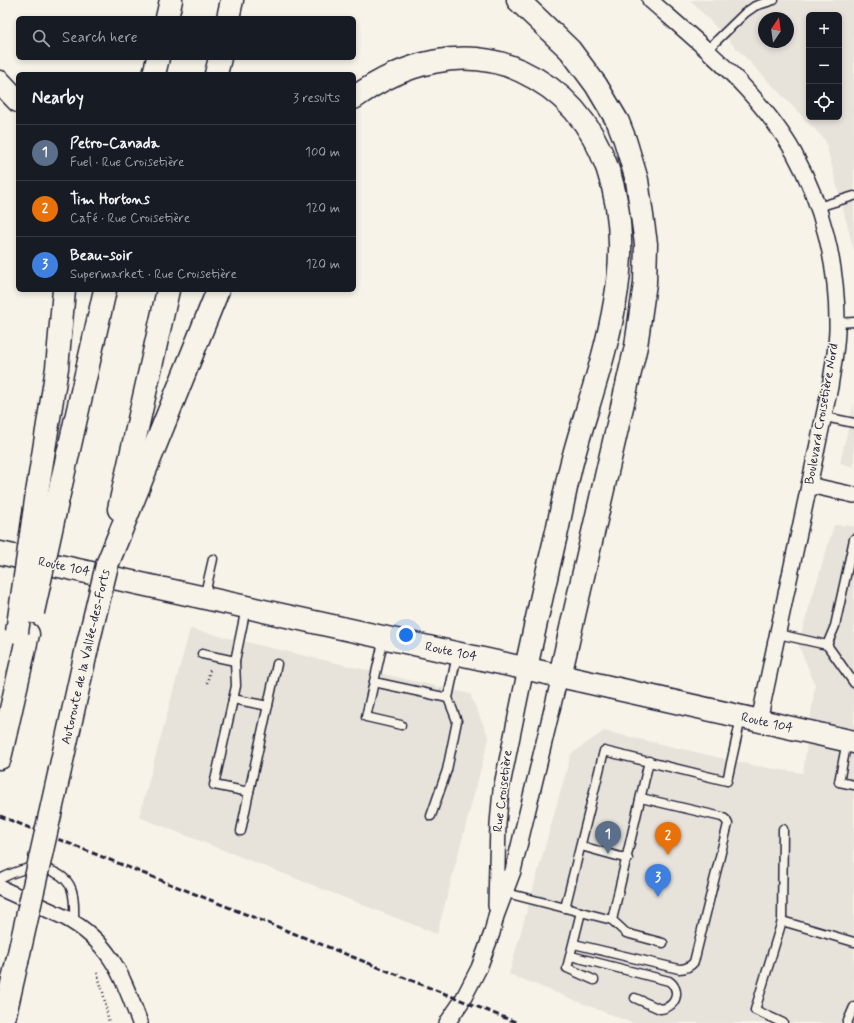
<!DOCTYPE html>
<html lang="en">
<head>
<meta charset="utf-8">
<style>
  :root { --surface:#171b24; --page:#242831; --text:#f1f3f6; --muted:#9ea1a6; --line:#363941; --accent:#d93025 }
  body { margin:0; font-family:Mynerve,sans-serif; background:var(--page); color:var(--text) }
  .controls { position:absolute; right:12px; top:12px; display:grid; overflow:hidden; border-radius:6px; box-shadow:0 2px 6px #0003 }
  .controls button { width:36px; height:36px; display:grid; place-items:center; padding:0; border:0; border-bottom:1px solid var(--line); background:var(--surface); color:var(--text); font:20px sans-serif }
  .compass { position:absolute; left:758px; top:12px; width:36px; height:36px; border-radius:50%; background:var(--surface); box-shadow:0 2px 6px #0003; rotate:13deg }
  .you { position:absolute; left:406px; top:635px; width:14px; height:14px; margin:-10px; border:3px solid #fff; border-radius:50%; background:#1a73e8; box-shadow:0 0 0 6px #1a73e833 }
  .badge { display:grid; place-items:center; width:26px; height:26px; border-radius:50%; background:var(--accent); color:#fff; font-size:13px; font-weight:700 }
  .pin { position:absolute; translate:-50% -33px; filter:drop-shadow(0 1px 2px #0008) }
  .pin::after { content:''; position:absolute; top:21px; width:14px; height:12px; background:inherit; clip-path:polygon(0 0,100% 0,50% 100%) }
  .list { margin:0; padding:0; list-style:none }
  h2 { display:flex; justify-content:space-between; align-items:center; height:52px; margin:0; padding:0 16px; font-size:17px }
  h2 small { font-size:13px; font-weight:400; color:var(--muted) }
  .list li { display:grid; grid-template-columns:26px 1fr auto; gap:12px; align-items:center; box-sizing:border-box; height:56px; padding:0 16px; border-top:1px solid var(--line) }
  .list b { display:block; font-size:15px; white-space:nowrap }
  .list p { margin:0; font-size:13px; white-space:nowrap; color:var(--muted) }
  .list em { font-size:13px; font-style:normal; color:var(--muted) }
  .icon { flex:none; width:22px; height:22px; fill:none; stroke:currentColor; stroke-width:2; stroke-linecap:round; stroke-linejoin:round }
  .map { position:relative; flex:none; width:854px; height:1023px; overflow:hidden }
  .search { position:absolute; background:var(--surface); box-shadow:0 2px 6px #0003; left:16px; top:16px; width:340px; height:44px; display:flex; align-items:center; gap:10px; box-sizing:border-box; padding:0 14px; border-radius:6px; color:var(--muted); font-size:15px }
  .panel { position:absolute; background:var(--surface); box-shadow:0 2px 6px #0003; left:16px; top:72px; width:340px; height:220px; border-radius:6px }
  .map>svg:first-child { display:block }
</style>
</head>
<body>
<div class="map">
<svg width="854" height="1023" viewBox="0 0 854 1023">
  <rect width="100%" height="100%" fill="#f7f3e8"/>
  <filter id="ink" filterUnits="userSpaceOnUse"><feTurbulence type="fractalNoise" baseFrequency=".025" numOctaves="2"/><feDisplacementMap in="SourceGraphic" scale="8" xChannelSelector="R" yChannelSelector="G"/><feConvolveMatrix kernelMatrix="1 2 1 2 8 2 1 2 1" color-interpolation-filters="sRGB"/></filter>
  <g filter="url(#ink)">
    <g fill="#e7e3db" fill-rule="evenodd">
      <path d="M690,0H854V251L825,140ZM809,15H839V117H809ZM764,18H788V42H764Z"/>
      <path d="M854,403V467L840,463Z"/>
      <path d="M834,525L854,526V1023H632L509,974L571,754L604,731L756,766L803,773L815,685L798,644Z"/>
      <path d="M190,629L470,694L489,738L437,934L139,817Z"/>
    </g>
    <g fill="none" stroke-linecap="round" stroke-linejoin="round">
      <defs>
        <g id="lane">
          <path d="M707,50L745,13L755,6L774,0"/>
          <path d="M818,207L854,196"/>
          <path d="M837,323L854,322"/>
          <path d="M825,417L854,423"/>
          <path d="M204,598L213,559"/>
          <path d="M778,634L827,645L854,683"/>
          <path d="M384,638L366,717L401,725"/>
          <path d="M827,645L835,626L854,539"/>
          <path d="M202,654L235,661L246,608"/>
          <path d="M235,661L236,686L214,785L249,792L277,664"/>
          <path d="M374,682L448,698L457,655"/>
          <path d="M233,699L268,706"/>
          <path d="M847,741L839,782L854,785"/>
          <path d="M431,816L447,770L457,721L448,698"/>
          <path d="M241,831L249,792"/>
          <path d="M581,846L628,859"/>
          <path d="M0,879C8,875 17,871 26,869C43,865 67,873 72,891C75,901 74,912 74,922"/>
          <path d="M503,892L612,920L626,933L663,943"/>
          <path d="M565,908L604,751L727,781L741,718"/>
          <path d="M581,912L567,968L594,980"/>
          <path d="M612,920L649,761"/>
          <path d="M782,921L854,942"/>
          <path d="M574,944L679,969C686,969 690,967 694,962L728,824L726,820L722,817L641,798"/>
          <path d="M571,956L669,981C682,990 676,1008 660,1009L635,998"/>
          <path d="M783,1023L755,1010L782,921L783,829"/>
          <path d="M847,1023L854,1007"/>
        </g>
        <g id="street">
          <path d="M650,0C683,29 717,57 747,90C764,109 782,131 794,153C822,204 837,263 837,321C838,343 833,366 830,387L759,721"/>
          <path d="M809,485L854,495"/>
          <path d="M0,888L64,917C111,942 122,976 140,1023"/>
          <path d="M496,906L498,824L501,790L526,668"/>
          <path d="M447,1023L462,1001L479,968L492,933L496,916L513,871L560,676"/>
        </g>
        <path id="primary" d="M0,553L560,676L854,742"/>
        <g id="highway">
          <path d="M518,0L570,50L596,85L618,122L625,140L637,180L646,244L645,283L636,346L560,676"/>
          <path d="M167,18L171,0"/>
          <path d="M228,18L232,0"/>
          <path d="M154,74L158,58"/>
          <path d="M216,74L220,58"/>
          <path d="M0,82L18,101"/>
          <path d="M354,98C402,63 465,45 521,71C610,112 631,212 615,302C606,356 586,409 572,462C566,485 562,508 557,531C546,576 536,622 526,668"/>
          <path d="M37,493L57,368L64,290"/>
          <path d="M58,498L105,290"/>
          <path d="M119,509L168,290"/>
          <path d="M107,565L218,290"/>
          <path d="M0,758L28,634"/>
          <path d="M60,770L87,648"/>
          <path d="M3,1023L17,962"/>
        </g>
      </defs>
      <use href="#lane" stroke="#22223b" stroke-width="11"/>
      <use href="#street" stroke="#22223b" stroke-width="18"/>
      <use href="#primary" stroke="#22223b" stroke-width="25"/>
      <use href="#highway" stroke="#22223b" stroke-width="25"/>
      <g stroke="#22223b" stroke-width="2.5" stroke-dasharray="1 3" stroke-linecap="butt">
        <path d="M207,683L210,670"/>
        <path d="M97,973L103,992L109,1023"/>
      </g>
      <use href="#lane" stroke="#f7f3e8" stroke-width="8"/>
      <use href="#street" stroke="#f7f3e8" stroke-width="15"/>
      <use href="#primary" stroke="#f7f3e8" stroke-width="22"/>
      <use href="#highway" stroke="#f7f3e8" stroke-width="22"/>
      <path stroke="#22223b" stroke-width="3" stroke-dasharray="6 3" stroke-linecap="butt" d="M0,816L518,1023"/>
      <defs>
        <g id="highway-bridge">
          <path d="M33,612L58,498"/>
          <path d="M17,632L37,493"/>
          <path d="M87,648L107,565"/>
          <path d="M17,962L60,770"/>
        </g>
      </defs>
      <use href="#highway-bridge" stroke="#22223b" stroke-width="25" stroke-linecap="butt"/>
      <use href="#highway-bridge" stroke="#f7f3e8" stroke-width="22"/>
    </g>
  </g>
  <g text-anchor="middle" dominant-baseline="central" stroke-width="3" stroke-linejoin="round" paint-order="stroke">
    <g font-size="13" fill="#22223b" stroke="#f7f3e8">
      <text transform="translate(822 414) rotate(-80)">Boulevard Croisetière Nord</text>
      <text transform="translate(64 567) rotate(12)">Route 104</text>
      <text transform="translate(451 652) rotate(12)">Route 104</text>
      <text transform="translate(86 657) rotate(-77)">Autoroute de la Vallée-des-Forts</text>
      <text transform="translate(767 723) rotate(13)">Route 104</text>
      <text transform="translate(503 791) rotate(-83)">Rue Croisetière</text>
    </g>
  </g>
</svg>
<div class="controls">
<button>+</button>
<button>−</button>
<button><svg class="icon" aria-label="locate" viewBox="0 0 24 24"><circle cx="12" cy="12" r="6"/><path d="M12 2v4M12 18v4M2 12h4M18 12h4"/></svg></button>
</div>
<svg class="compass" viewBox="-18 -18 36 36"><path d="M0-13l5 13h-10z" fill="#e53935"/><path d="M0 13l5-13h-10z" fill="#9ea1a6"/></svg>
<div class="you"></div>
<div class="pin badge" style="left:608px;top:854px;background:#5c6f8a">1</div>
<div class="pin badge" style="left:668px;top:855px;background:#e8710a">2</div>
<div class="pin badge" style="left:658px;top:897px;background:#3f7fe0">3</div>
<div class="search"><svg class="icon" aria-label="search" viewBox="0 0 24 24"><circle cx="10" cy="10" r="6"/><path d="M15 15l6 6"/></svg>Search here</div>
<section class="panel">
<h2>Nearby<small>3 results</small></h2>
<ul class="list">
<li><span class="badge" style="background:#5c6f8a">1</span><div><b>Petro-Canada</b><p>Fuel · Rue Croisetière</p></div><em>100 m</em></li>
<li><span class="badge" style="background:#e8710a">2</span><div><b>Tim Hortons</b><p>Café · Rue Croisetière</p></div><em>120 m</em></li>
<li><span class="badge" style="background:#3f7fe0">3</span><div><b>Beau-soir</b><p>Supermarket · Rue Croisetière</p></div><em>120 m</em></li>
</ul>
</section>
</div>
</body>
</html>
